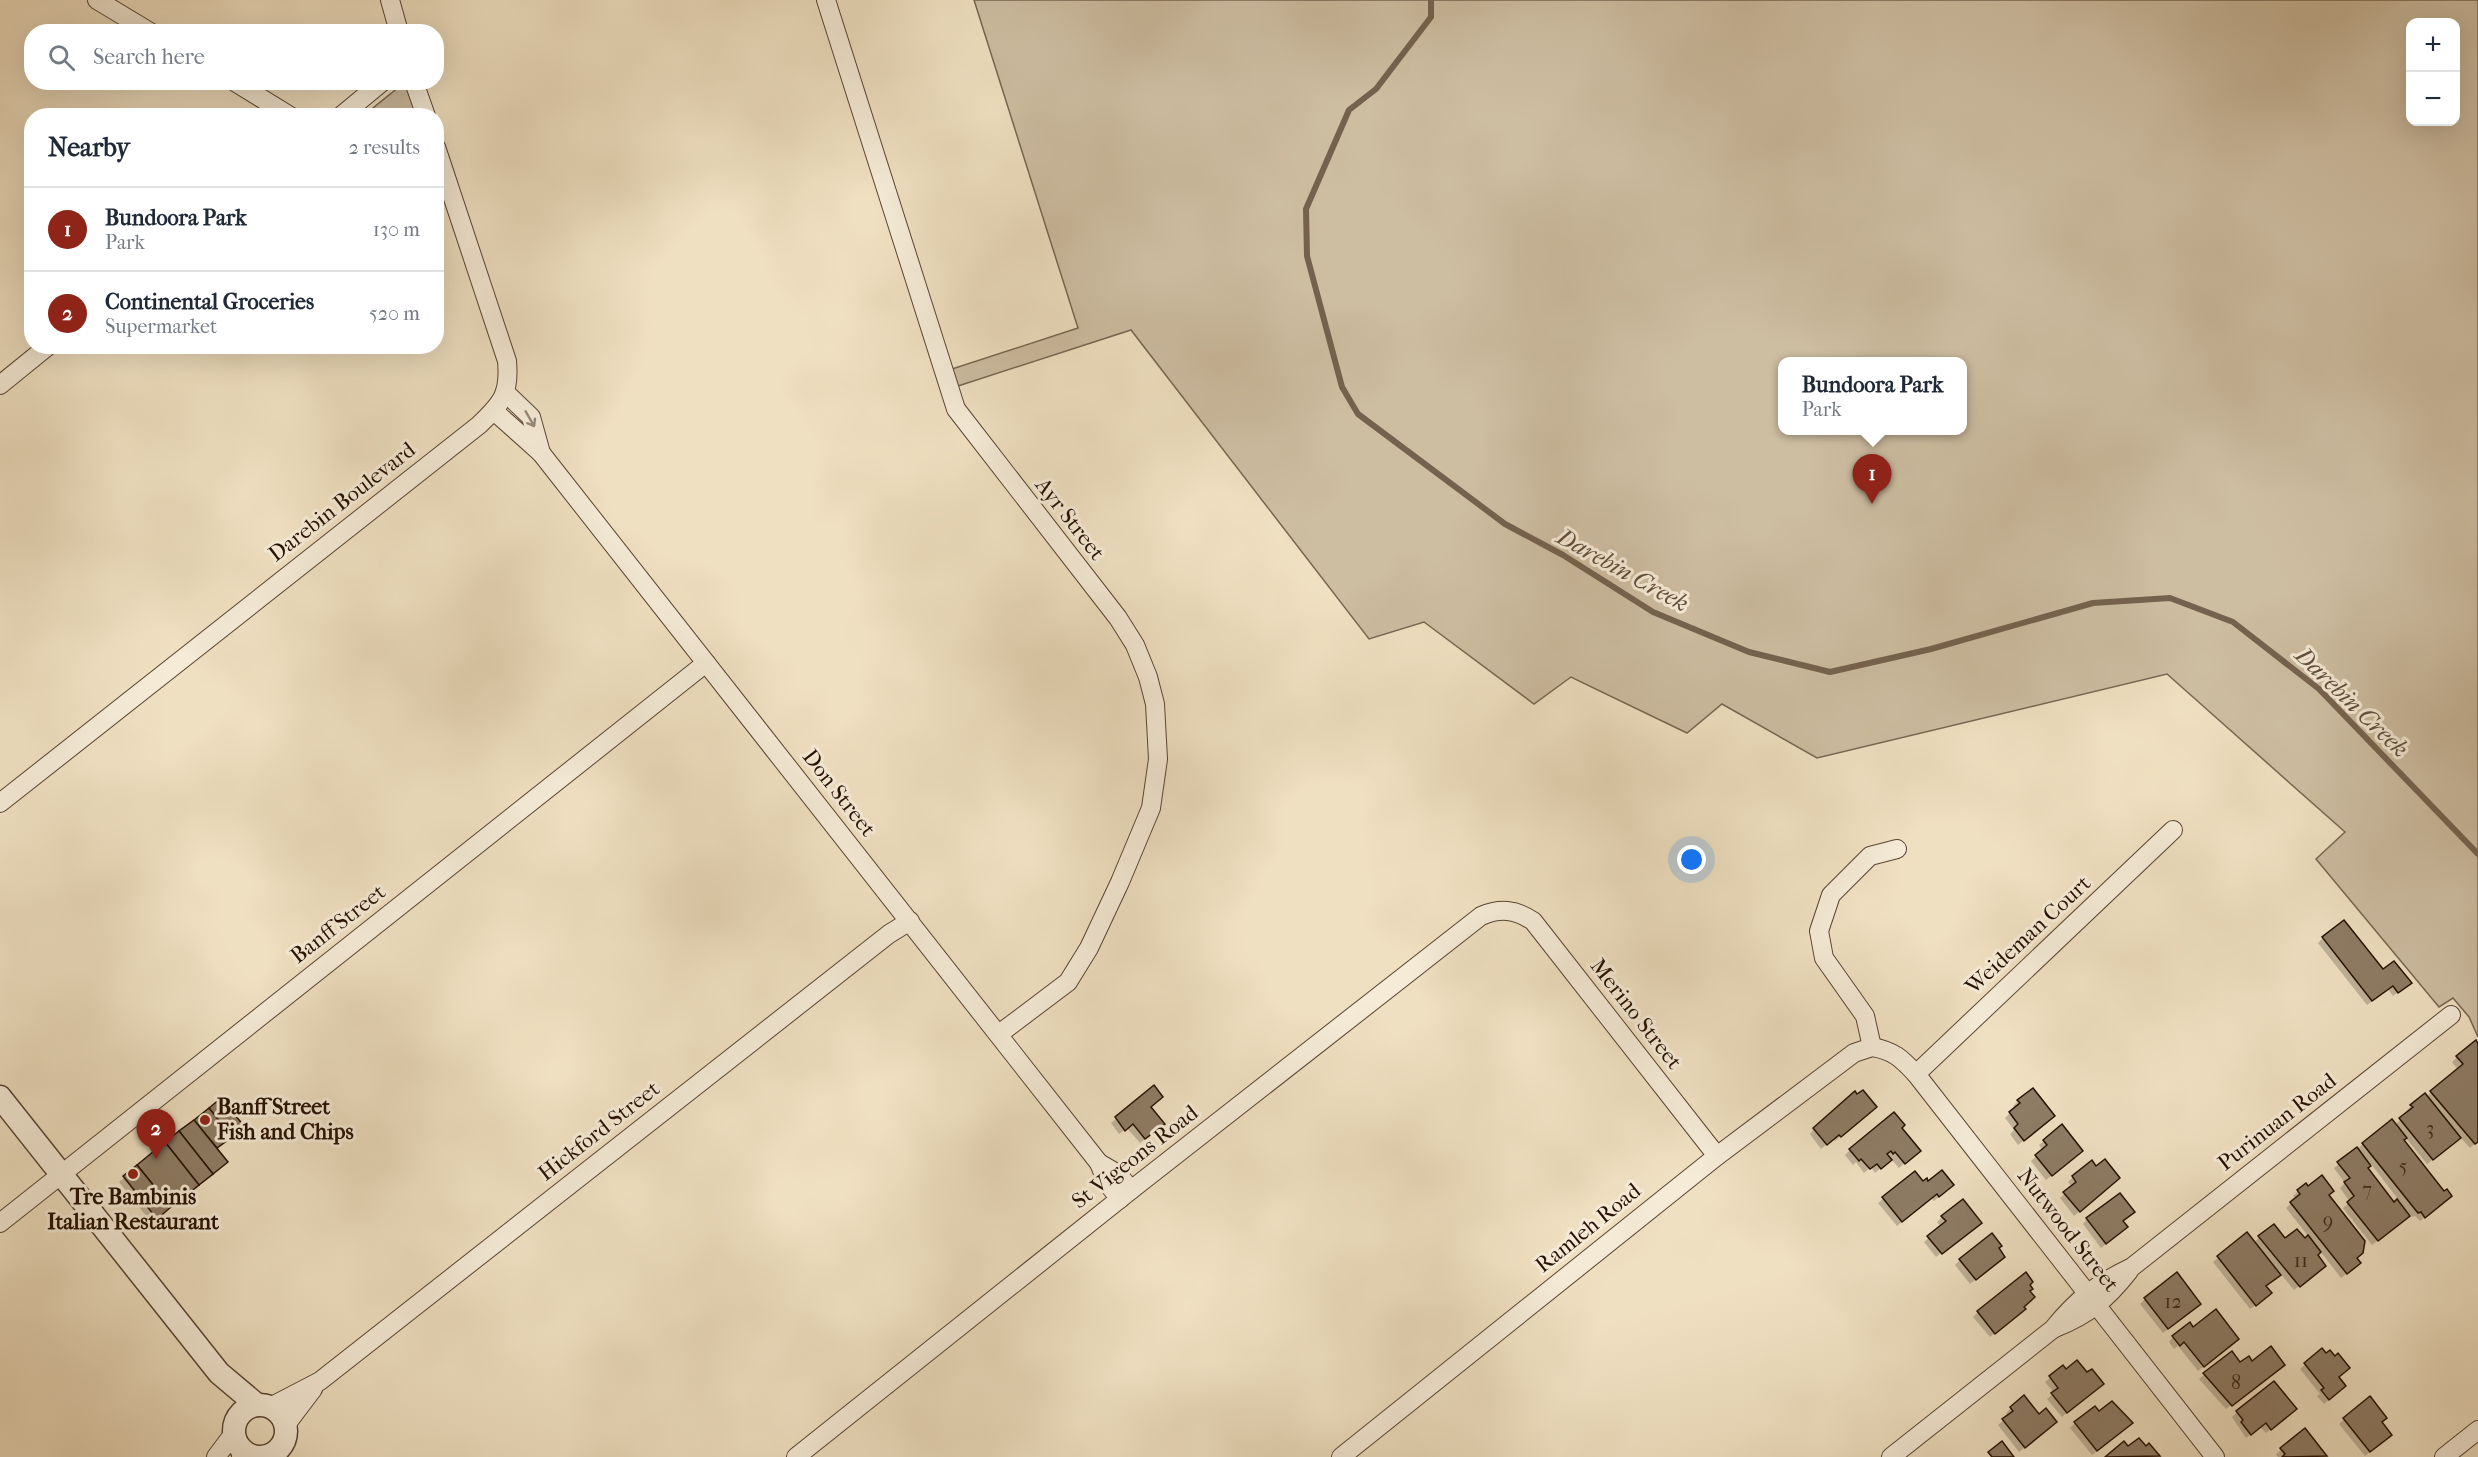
<!DOCTYPE html>
<html lang="en">
<head>
<meta charset="utf-8">
<style>
  :root { --surface:#fff; --page:#f2f2f3; --text:#1f2937; --muted:#747a83; --line:#e0e1e3; --accent:#8f2418 }
  body { margin:0; font-family:"IM FELL French Canon",serif; background:var(--page); color:var(--text) }
  .controls { position:absolute; right:18px; top:18px; display:grid; overflow:hidden; border-radius:12px; box-shadow:0 6px 24px #0002 }
  .controls button { width:54px; height:54px; display:grid; place-items:center; padding:0; border:0; border-bottom:2px solid var(--line); background:var(--surface); color:var(--text); font:30px sans-serif }
  .you { position:absolute; left:1692px; top:860px; width:21px; height:21px; margin:-15px; border:4px solid #fff; border-radius:50%; background:#1a73e8; box-shadow:0 0 0 9px #1a73e833 }
  .badge { display:grid; place-items:center; width:39px; height:39px; border-radius:50%; background:var(--accent); color:#fff; font-size:20px; font-weight:700 }
  .pin { position:absolute; translate:-50% -50px; filter:drop-shadow(0 2px 3px #0008) }
  .pin::after { content:''; position:absolute; top:32px; width:21px; height:18px; background:inherit; clip-path:polygon(0 0,100% 0,50% 100%) }
  .popup { position:absolute; left:1778px; top:357px; width:189px; height:78px; box-sizing:border-box; display:grid; place-content:center; border-radius:12px; background:var(--surface); filter:drop-shadow(0 2px 4px #0005); font-size:20px; white-space:nowrap; color:var(--muted) }
  .popup b { font-size:22px; color:var(--text) }
  .popup::after { content:''; position:absolute; left:50%; top:100%; margin-left:-12px; border:12px solid transparent; border-top-color:var(--surface) }
  .list { margin:0; padding:0; list-style:none }
  h2 { display:flex; justify-content:space-between; align-items:center; height:78px; margin:0; padding:0 24px; font-size:26px }
  h2 small { font-size:20px; font-weight:400; color:var(--muted) }
  .list li { display:grid; grid-template-columns:39px 1fr auto; gap:18px; align-items:center; box-sizing:border-box; height:84px; padding:0 24px; border-top:2px solid var(--line) }
  .list b { display:block; font-size:22px; white-space:nowrap }
  .list p { margin:0; font-size:20px; white-space:nowrap; color:var(--muted) }
  .list em { font-size:20px; font-style:normal; color:var(--muted) }
  .icon { flex:none; width:33px; height:33px; fill:none; stroke:currentColor; stroke-width:2; stroke-linecap:round; stroke-linejoin:round }
  .map { position:relative; flex:none; width:2478px; height:1457px; overflow:hidden }
  .search { position:absolute; background:var(--surface); box-shadow:0 6px 24px #0002; left:24px; top:24px; width:420px; height:66px; display:flex; align-items:center; gap:15px; box-sizing:border-box; padding:0 21px; border-radius:24px; color:var(--muted); font-size:22px }
  .panel { position:absolute; background:var(--surface); box-shadow:0 6px 24px #0002; left:24px; top:108px; width:420px; height:246px; border-radius:24px }
  .map>svg:first-child { display:block }
</style>
</head>
<body>
<div class="map">
<svg width="2478" height="1457" viewBox="0 0 2478 1457">
  <rect width="100%" height="100%" fill="#efe0c1"/>
  <filter id="stains"><feTurbulence type="fractalNoise" baseFrequency=".00333" numOctaves="4"/><feColorMatrix values="0 0 0 0 .2 0 0 0 0 .09 0 0 0 0 .02 0 0 0 .5 -.17"/></filter>
  <radialGradient id="worn" r=".72"><stop offset=".6" stop-color="#630" stop-opacity="0"/><stop offset="1" stop-color="#630" stop-opacity=".3"/></radialGradient>
  <g fill="#cdbda1" stroke="#796652" stroke-width="1.5" fill-rule="evenodd">
    <path d="M974,0H2478V1037L2469,1017L2453,998L2439,1007L2316,859L2345,832L2167,674L1817,758L1722,704L1687,733L1571,677L1534,704L1424,622L1369,639L1131,330L958,386L952,369L1078,328ZM2410,22H2456V122H2410ZM1782,362H1962V430H1782Z"/>
    <path d="M404,83H406L417,115L363,116Z"/>
  </g>
  <g fill="#0003" fill-rule="evenodd">
    <path d="M2323,938L2383,971L2405,987L2393,996L2388,989L2367,1005L2318,943Z"/>
    <path d="M2478,1048V1141L2470,1148L2460,1137L2427,1164L2405,1137L2402,1140L2445,1201L2420,1221L2415,1216L2412,1217L2410,1214L2372,1245L2343,1208L2350,1202L2340,1188L2345,1183L2334,1168L2363,1144L2395,1125L2408,1113L2407,1111L2411,1106L2426,1097L2458,1070L2452,1062L2457,1057ZM2371,1164L2398,1199L2393,1204L2366,1168Z"/>
    <path d="M1154,1088L1150,1107L1158,1129L1140,1143L1127,1128L1119,1134L1111,1123Z"/>
    <path d="M221,1100L237,1131L215,1149L190,1192L151,1222L119,1182Z"/>
    <path d="M2018,1101L2048,1121L2018,1145L2010,1134L2014,1130L2005,1118L2015,1108L2013,1106Z"/>
    <path d="M1870,1112L1835,1141L1833,1139L1821,1149L1810,1134L1814,1129Z"/>
    <path d="M1901,1128L1914,1155L1899,1168L1891,1159L1875,1173L1871,1167L1864,1173L1856,1162L1853,1165L1845,1155L1850,1150Z"/>
    <path d="M2044,1141L2076,1156L2046,1180L2031,1161L2043,1151L2039,1145Z"/>
    <path d="M1914,1173L1923,1183L1947,1190L1934,1201L1931,1198L1897,1226L1878,1203Z"/>
    <path d="M2073,1177L2113,1183L2074,1216L2060,1198L2072,1187L2068,1182Z"/>
    <path d="M2298,1191L2327,1195L2355,1258L2354,1268L2341,1278L2320,1251L2316,1255L2320,1270L2294,1290L2280,1273L2265,1287V1298L2250,1309L2213,1262L2247,1234L2254,1243L2259,1237L2304,1240L2309,1237L2286,1208L2296,1199L2293,1196Z"/>
    <path d="M1942,1217L1975,1227L1936,1257L1924,1242L1941,1227L1937,1222Z"/>
    <path d="M2087,1219L2121,1221V1232L2101,1248L2083,1224Z"/>
    <path d="M1997,1249L1999,1262L1970,1284L1955,1265L1960,1260Z"/>
    <path d="M2145,1299L2194,1308L2163,1333L2140,1304Z"/>
    <path d="M2022,1307L2019,1314L1990,1337L1973,1317L1978,1312Z"/>
    <path d="M2193,1329L2233,1343L2198,1371L2178,1346L2174,1349L2169,1342L2173,1337Z"/>
    <path d="M2322,1350L2337,1377L2339,1391L2324,1404L2317,1396L2320,1394L2300,1369Z"/>
    <path d="M2231,1353L2240,1365L2252,1363L2278,1370L2226,1409L2199,1379Z"/>
    <path d="M2063,1367L2097,1388L2062,1417L2047,1399L2054,1393L2045,1382Z"/>
    <path d="M2011,1408L2050,1427L2019,1452L1998,1425L2008,1416L2006,1413Z"/>
    <path d="M2237,1412L2290,1414L2266,1433L2260,1427L2246,1438L2232,1417Z"/>
    <path d="M2099,1413L2126,1428L2092,1455L2070,1428L2075,1423Z"/>
    <path d="M2344,1419L2380,1423L2385,1440L2365,1456L2339,1424Z"/>
    <path d="M2305,1430L2325,1455L2278,1457L2276,1454L2281,1450Z"/>
    <path d="M2124,1444L2128,1448H2146L2149,1445L2158,1456L2107,1457Z"/>
  </g>
  <g fill="none" stroke-linecap="round" stroke-linejoin="round">
    <path stroke="#75624e" stroke-width="6" d="M1431,0V17L1376,89L1349,110L1306,209L1307,256L1342,387L1358,414L1505,524L1563,555L1653,612L1749,652L1830,672L1931,649L2093,603L2170,598L2233,622L2319,689L2478,854"/>
  </g>
  <g fill="#8e7c65" stroke="#251002" stroke-width="1.5">
    <path d="M2344,920L2383,969L2394,961L2412,983L2398,993L2393,986L2372,1001L2322,937Z"/>
    <path d="M2476,1040L2478,1044V1142L2475,1144L2430,1091L2463,1064L2456,1056Z"/>
    <path d="M1154,1085L1163,1097L1151,1107L1165,1124L1145,1139L1133,1124L1125,1131L1115,1117Z"/>
    <path d="M2033,1088L2055,1116L2024,1141L2014,1128L2018,1124L2009,1112L2020,1103L2017,1100Z"/>
    <path d="M1863,1090L1877,1107L1841,1137L1839,1135L1827,1145L1813,1128L1855,1091L1857,1094Z"/>
    <path d="M2425,1093L2461,1138L2433,1160L2399,1118L2413,1107L2410,1105Z"/>
    <path d="M221,1098L244,1126L232,1137L209,1108Z"/>
    <path d="M209,1108L232,1137L217,1148L194,1120Z"/>
    <path d="M1894,1112L1905,1125L1902,1128L1921,1151L1905,1164L1895,1152L1893,1154L1891,1151L1887,1154L1892,1160L1881,1169L1877,1164L1870,1169L1861,1159L1859,1161L1849,1149Z"/>
    <path d="M2392,1119L2407,1138L2404,1140L2444,1191L2447,1189L2452,1196L2425,1218L2421,1212L2418,1213L2362,1143Z"/>
    <path d="M194,1120L228,1162L213,1174L179,1131Z"/>
    <path d="M2062,1124L2083,1151L2052,1176L2035,1155L2047,1145L2043,1140Z"/>
    <path d="M179,1131L213,1174L199,1185L165,1142Z"/>
    <path d="M165,1142L199,1185L171,1207L137,1165Z"/>
    <path d="M2357,1147L2371,1166L2368,1168L2394,1202L2397,1199L2410,1216L2378,1241L2347,1202L2354,1196L2344,1182L2350,1178L2337,1162Z"/>
    <path d="M2105,1159L2120,1178L2080,1212L2063,1192L2076,1182L2072,1176L2092,1160L2096,1166Z"/>
    <path d="M137,1165L171,1207L157,1219L123,1176Z"/>
    <path d="M1942,1170L1954,1185L1939,1197L1937,1194L1902,1222L1882,1197L1915,1171L1923,1181L1927,1178L1928,1181Z"/>
    <path d="M2322,1175L2334,1191L2329,1195L2365,1241L2363,1253L2357,1258L2361,1263L2347,1274L2290,1202L2300,1194L2297,1190L2306,1183L2308,1186Z"/>
    <path d="M2120,1193L2135,1212L2123,1221L2128,1227L2106,1244L2086,1218Z"/>
    <path d="M1963,1199L1982,1223L1942,1254L1927,1236L1946,1221L1941,1216Z"/>
    <path d="M2274,1224L2285,1238L2297,1229L2305,1238L2308,1235L2321,1252L2318,1255L2326,1266L2300,1287L2258,1236Z"/>
    <path d="M2247,1232L2281,1275L2266,1286L2272,1293L2256,1306L2217,1256Z"/>
    <path d="M1992,1233L2002,1246L1999,1248L2005,1257L1976,1280L1959,1259Z"/>
    <path d="M2026,1272L2033,1282L2030,1285L2033,1289L2030,1291L2035,1297L2024,1307L2026,1309L1995,1334L1977,1311Z"/>
    <path d="M2177,1272L2201,1304L2168,1329L2144,1298Z"/>
    <path d="M2216,1309L2239,1339L2204,1367L2184,1342L2180,1346L2172,1336L2190,1322L2193,1327Z"/>
    <path d="M2271,1346L2285,1365L2232,1406L2203,1373L2232,1351L2240,1362L2249,1356L2252,1361Z"/>
    <path d="M2322,1348L2326,1353L2330,1350L2335,1356L2338,1353L2350,1368L2339,1377L2346,1386L2329,1400L2321,1390L2324,1388L2304,1363Z"/>
    <path d="M2077,1360L2087,1372L2092,1369L2104,1384L2067,1413L2051,1393L2058,1388L2049,1376L2063,1365L2066,1369Z"/>
    <path d="M2274,1381L2297,1409L2271,1430L2266,1423L2251,1435L2241,1422L2243,1420L2236,1411Z"/>
    <path d="M2024,1395L2039,1414L2046,1408L2057,1422L2025,1448L2002,1419L2013,1411L2010,1407Z"/>
    <path d="M2370,1396L2387,1418L2382,1422L2392,1435L2370,1452L2343,1418Z"/>
    <path d="M2112,1401L2133,1423L2097,1451L2074,1422L2095,1406L2099,1411Z"/>
    <path d="M2305,1428L2327,1456L2282,1457L2285,1454L2280,1448Z"/>
    <path d="M2139,1438L2146,1446L2149,1443L2160,1456L2105,1457L2124,1441L2128,1446Z"/>
    <path d="M2002,1441L2014,1457H1992L1988,1452Z"/>
  </g>
  <g fill="none" stroke-linecap="round" stroke-linejoin="round">
    <defs>
      <g id="minor">
        <path d="M97,0L150,32"/>
        <path d="M390,0L399,32"/>
        <path d="M826,0L956,409L1118,618L1135,645L1148,677L1155,704L1158,759L1151,808L1120,882L1089,948L1068,982L999,1034"/>
        <path d="M235,82L290,116"/>
        <path d="M414,82L426,116"/>
        <path d="M341,116L382,82"/>
        <path d="M0,385L48,346"/>
        <path d="M506,393L531,417L541,453"/>
        <path d="M494,411L541,453L1099,1163L1107,1183L1120,1199"/>
        <path d="M0,803L479,425C502,403 510,394 507,361L436,147"/>
        <path d="M1872,1047C1894,1051 1901,1058 1916,1074L2215,1457"/>
        <path d="M1872,1047L1865,1016L1824,958L1819,931L1831,895L1870,856L1897,849"/>
        <path d="M1916,1074L2173,830"/>
        <path d="M1099,1163L1118,1174L1131,1190"/>
        <path d="M0,1223L706,663"/>
        <path d="M2055,1328C2088,1315 2107,1299 2129,1271"/>
        <path d="M270,1407L320,1381L889,934L910,921"/>
        <path d="M285,1426L313,1389"/>
        <path d="M216,1457L234,1433"/>
        <path d="M241,1457L248,1454"/>
        <path d="M796,1457L1131,1190L1481,916C1500,908 1515,909 1533,921L1717,1156"/>
        <path d="M1341,1457L1717,1156L1854,1053L1872,1047"/>
        <path d="M1891,1457L2053,1329C2078,1298 2097,1284 2132,1267L2451,1015"/>
        <path d="M2444,1457L2478,1430"/>
      </g>
      <g id="tertiary">
        <path d="M0,1097L219,1373L257,1405"/>
        <circle cx="260" cy="1431" r="26"/>
      </g>
    </defs>
    <use href="#minor" stroke="#584432" stroke-width="20"/>
    <use href="#tertiary" stroke="#584432" stroke-width="25"/>
    <use href="#minor" stroke="#f5ebd7" stroke-width="18"/>
    <use href="#tertiary" stroke="#f5ebd7" stroke-width="22"/>
  </g>
  <defs><path id="oneway-shaft" d="M-6 0H5M1.5-3L5.5 0L1.5 3" fill="none" stroke-width="1.6" stroke-linecap="round" stroke-linejoin="round" transform="scale(1.5)"/></defs>
  <use stroke="#978877" href="#oneway-shaft" transform="translate(530 419) rotate(60)"/>
  <g fill="#8f2418" stroke="#f5ebd7" stroke-width="2">
    <circle cx="205" cy="1120" r="6"/>
    <circle cx="133" cy="1174" r="6"/>
  </g>
  <g text-anchor="middle" dominant-baseline="central" stroke-width="6" stroke-linejoin="round" paint-order="stroke">
    <g font-size="20" fill="#3f2b1b">
      <text x="2430" y="1128">3</text>
      <text x="2403" y="1166">5</text>
      <text x="2367" y="1189">7</text>
      <text x="2328" y="1221">9</text>
      <text x="2301" y="1260">11</text>
      <text x="2173" y="1301">12</text>
      <text x="2236" y="1382">8</text>
    </g>
    <g font-size="22" fill="#251002" stroke="#f5ebd7">
      <text transform="translate(342 502) rotate(-38)">Darebin Boulevard</text>
      <text transform="translate(1070 519) rotate(52)">Ayr Street</text>
      <text transform="translate(839 793) rotate(52)">Don Street</text>
      <text transform="translate(338 924) rotate(-38)">Banff Street</text>
      <text transform="translate(2028 935) rotate(-43)">Weideman Court</text>
      <text transform="translate(1636 1014) rotate(52)">Merino Street</text>
      <text transform="translate(2277 1122) rotate(-38)">Purinuan Road</text>
      <text transform="translate(599 1131) rotate(-38)">Hickford Street</text>
      <text transform="translate(1135 1157) rotate(-38)">St Vigeons Road</text>
      <text transform="translate(1588 1228) rotate(-39)">Ramleh Road</text>
      <text transform="translate(2068 1230) rotate(52)">Nutwood Street</text>
    </g>
    <g font-size="22" font-weight="bold" fill="#251002" stroke="#f5ebd7" text-anchor="start">
      <text x="217" y="1107">Banff Street<tspan x="217" dy="25">Fish and Chips</tspan></text>
      <text x="133" y="1197" text-anchor="middle">Tre Bambinis<tspan x="133" dy="25">Italian Restaurant</tspan></text>
    </g>
    <g font-size="24" font-style="italic" fill="#614e3b" stroke="#f5ebd7">
      <text transform="translate(1623 570) rotate(29)">Darebin Creek</text>
      <text transform="translate(2352 702) rotate(44)">Darebin Creek</text>
    </g>
  </g>
  <rect width="100%" height="100%" filter="url(#stains)"/>
  <rect width="100%" height="100%" fill="url(#worn)"/>
</svg>
<div class="controls">
<button>+</button>
<button>−</button>
</div>
<div class="you"></div>
<div class="pin badge" style="left:1872px;top:504px">1</div>
<div class="popup"><b>Bundoora Park</b>Park</div>
<div class="pin badge" style="left:156px;top:1159px">2</div>
<div class="search"><svg class="icon" aria-label="search" viewBox="0 0 24 24"><circle cx="10" cy="10" r="6"/><path d="M15 15l6 6"/></svg>Search here</div>
<section class="panel">
<h2>Nearby<small>2 results</small></h2>
<ul class="list">
<li><span class="badge">1</span><div><b>Bundoora Park</b><p>Park</p></div><em>130 m</em></li>
<li><span class="badge">2</span><div><b>Continental Groceries</b><p>Supermarket</p></div><em>520 m</em></li>
</ul>
</section>
</div>
</body>
</html>
